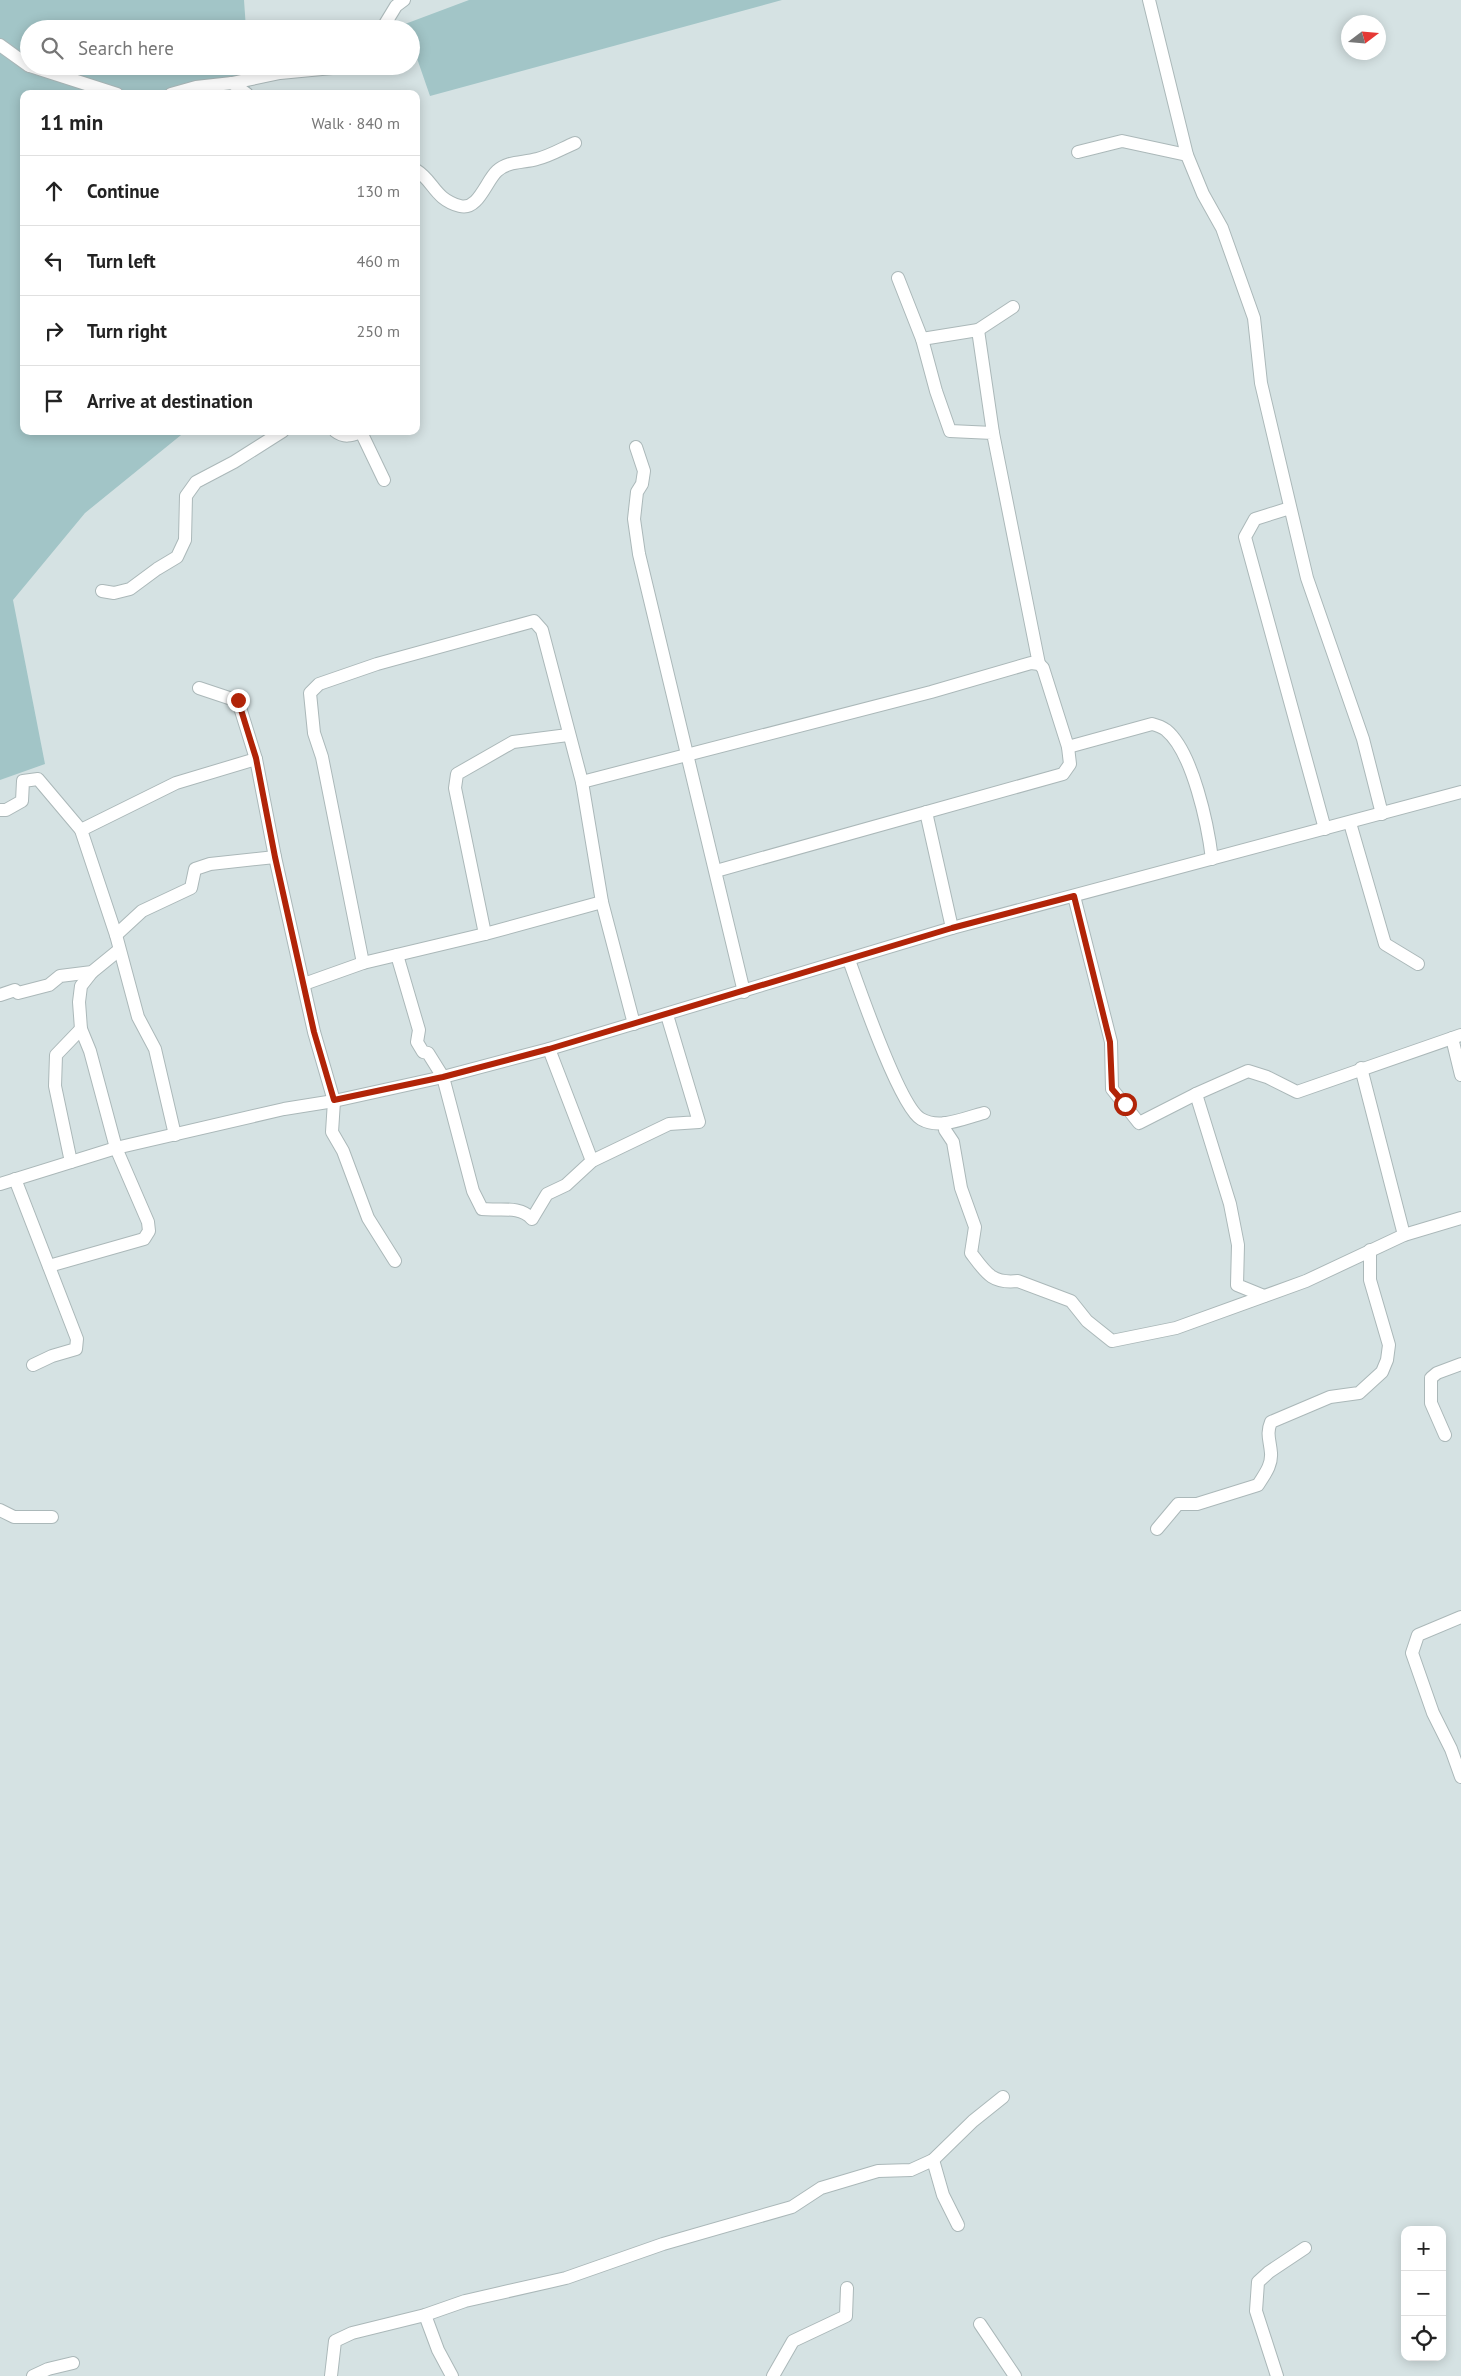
<!DOCTYPE html>
<html lang="en">
<head>
<meta charset="utf-8">
<style>
  :root { --surface:#fff; --page:#f2f2f2; --text:#222; --muted:#767676; --line:#e0e0e0 }
  body { margin:0; font-family:"PT Sans",sans-serif; background:var(--page); color:var(--text) }
  .controls { position:absolute; right:15px; bottom:15px; display:grid; overflow:hidden; border-radius:10px; box-shadow:0 2px 12px #0003 }
  .controls button { width:45px; height:45px; display:grid; place-items:center; padding:0; border:0; border-bottom:1px solid var(--line); background:var(--surface); color:var(--text); font:25px sans-serif }
  .compass { position:absolute; left:1341px; top:15px; width:45px; height:45px; border-radius:50%; background:var(--surface); box-shadow:0 2px 12px #0003; rotate:74deg }
  .stop { position:absolute; width:15px; height:15px; margin:-11px; border:4px solid #b12408; border-radius:50%; background:#fff }
  .stop.end { background:#b12408; border-color:#fff; box-shadow:0 1px 5px #0008 }
  .list { margin:0; padding:0; list-style:none }
  h2 { display:flex; justify-content:space-between; align-items:center; height:65px; margin:0; padding:0 20px; font-size:21px }
  h2 small { font-size:16px; font-weight:400; color:var(--muted) }
  .list li { display:grid; grid-template-columns:32px 1fr auto; gap:15px; align-items:center; box-sizing:border-box; height:70px; padding:0 20px; border-top:1px solid var(--line) }
  .list b { display:block; font-size:19px; white-space:nowrap }
  .list em { font-size:16px; font-style:normal; color:var(--muted) }
  .icon { flex:none; width:28px; height:28px; fill:none; stroke:currentColor; stroke-width:2; stroke-linecap:round; stroke-linejoin:round }
  .map { position:relative; flex:none; width:1461px; height:2376px; overflow:hidden }
  .search { position:absolute; background:var(--surface); box-shadow:0 2px 12px #0003; left:20px; top:20px; width:400px; height:55px; display:flex; align-items:center; gap:12px; box-sizing:border-box; padding:0 18px; border-radius:28px; color:var(--muted); font-size:19px }
  .panel { position:absolute; background:var(--surface); box-shadow:0 2px 12px #0003; left:20px; top:90px; width:400px; height:345px; border-radius:10px }
  .map>svg:first-child { display:block }
</style>
</head>
<body>
<div class="map">
<svg width="1461" height="2376" viewBox="0 0 1461 2376">
  <rect width="100%" height="100%" fill="#d5e2e3"/>
  <g fill="#a2c5c7">
    <path d="M0,0H244L246,29H29V66H249L250,94H24V431H186L85,513L13,600L45,764L0,780Z"/>
    <path d="M469,0H782L430,96L411,41V29H407L405,24Z"/>
  </g>
  <g fill="none" stroke-linecap="round" stroke-linejoin="round">
    <defs>
      <g id="minor">
        <path d="M1149,0L1187,155L1203,194L1222,228L1254,318L1261,383L1307,578L1363,739L1382,814"/>
        <path d="M382,29L396,6L404,0"/>
        <path d="M0,45L29,66"/>
        <path d="M30,66L117,94"/>
        <path d="M232,83L247,94"/>
        <path d="M171,94L196,87L232,83L280,73L353,66"/>
        <path d="M1078,152L1122,141L1187,155"/>
        <path d="M416,170C434,181 434,199 460,206C478,211 486,181 497,171C508,161 523,163 537,159C550,156 563,148 575,143"/>
        <path d="M898,278L922,339L936,391L950,431L993,433L1039,664"/>
        <path d="M978,330L993,433"/>
        <path d="M922,339L978,330L1013,307"/>
        <path d="M335,431C344,438 351,436 361,432L384,480"/>
        <path d="M636,447L644,471L642,484L637,492L634,519L639,554L744,992"/>
        <path d="M1290,508L1255,519L1245,537L1325,829"/>
        <path d="M102,591L114,593L130,589L157,569L177,557L185,540L186,496L196,482L234,462L283,431"/>
        <path d="M199,688L238,701L256,759L275,857L314,1032L334,1101L332,1132L343,1151L368,1218L395,1261"/>
        <path d="M1068,747L1152,724C1156,725 1162,727 1166,730C1193,752 1208,826 1212,859"/>
        <path d="M582,782L931,692L1031,663L1039,664L1043,668L1068,747L1070,764L1063,774L716,871"/>
        <path d="M0,810H6L22,801L23,781L38,779L81,830L116,935L138,1017L155,1049L175,1135"/>
        <path d="M926,812L952,928"/>
        <path d="M1350,823L1385,944L1418,964"/>
        <path d="M81,830L176,783L256,759"/>
        <path d="M1074,896L1111,1042L1112,1089L1139,1123L1196,1094"/>
        <path d="M485,934L455,788L457,774L513,742L568,735"/>
        <path d="M116,935L142,911L191,888L195,869L210,864L275,857"/>
        <path d="M397,955L419,1030L417,1042L423,1052L428,1053L443,1077L473,1191L482,1209C499,1211 520,1205 532,1219L547,1194L566,1185L592,1161L669,1124L699,1122L667,1015"/>
        <path d="M849,960C859,988 900,1107 921,1119C940,1130 964,1118 984,1113"/>
        <path d="M363,963L322,757L314,733L310,693L319,684L377,664L534,621L542,630L582,782L602,902L634,1024"/>
        <path d="M304,984L363,963L485,934L602,902"/>
        <path d="M0,995L15,990L18,993L49,985L60,976L92,972L119,950"/>
        <path d="M1452,1038L1461,1075"/>
        <path d="M549,1049L592,1161"/>
        <path d="M1361,1068L1404,1235"/>
        <path d="M945,1123V1130L953,1142L961,1188L975,1227L971,1253C986,1273 992,1284 1018,1281L1071,1301L1087,1321L1112,1341L1176,1328L1306,1281L1404,1235L1461,1218"/>
        <path d="M71,1162L55,1086L56,1055L81,1029"/>
        <path d="M15,1179L77,1339L76,1349L52,1356L33,1365"/>
        <path d="M0,1184L116,1148L284,1109L334,1101L443,1077L549,1049L952,928L1461,792"/>
        <path d="M49,1266L144,1239L149,1231L148,1222L116,1148L90,1051L81,1029L79,1002L81,986L92,972"/>
        <path d="M1264,1296L1237,1285L1238,1245L1230,1204L1196,1094L1248,1071L1267,1077L1297,1092L1461,1035"/>
        <path d="M1445,1435L1431,1403V1378L1437,1373L1461,1364"/>
        <path d="M0,1510L14,1517H52"/>
        <path d="M1157,1529L1178,1504H1197L1258,1485C1264,1475 1272,1466 1271,1453C1270,1440 1266,1434 1271,1422L1330,1397L1359,1393L1382,1372L1387,1360L1389,1345L1370,1280V1250"/>
        <path d="M1461,1617L1418,1635L1412,1653L1433,1713L1451,1749L1461,1777"/>
        <path d="M933,2160L943,2195L958,2225"/>
        <path d="M425,2315L438,2350L452,2376"/>
        <path d="M980,2324L1015,2376"/>
        <path d="M33,2376L48,2369L73,2363"/>
        <path d="M331,2376L335,2341L352,2333L425,2315L465,2301L566,2278L663,2244L792,2207L821,2188L878,2171L911,2170L933,2160L973,2121L1003,2097"/>
        <path d="M773,2376L793,2341L846,2316L847,2288"/>
        <path d="M1277,2376L1256,2311L1258,2282L1269,2272L1305,2248"/>
      </g>
    </defs>
    <use href="#minor" stroke="#abb8b9" stroke-width="14"/>
    <use href="#minor" stroke="#fff" stroke-width="12"/>
  </g>
  <g fill="none" stroke-linecap="round" stroke-linejoin="round">
    <path stroke="#b12408" stroke-width="6" d="M238,700L256,758L275,857L314,1032L334,1100L443,1077L549,1049L952,928L1074,896L1110,1042L1112,1089L1125,1104"/>
  </g>
</svg>
<div class="controls">
<button>+</button>
<button>−</button>
<button><svg class="icon" aria-label="locate" viewBox="0 0 24 24"><circle cx="12" cy="12" r="6"/><path d="M12 2v4M12 18v4M2 12h4M18 12h4"/></svg></button>
</div>
<svg class="compass" viewBox="-18 -18 36 36"><path d="M0-13l5 13h-10z" fill="#e53935"/><path d="M0 13l5-13h-10z" fill="#767676"/></svg>
<div class="stop" style="left:1125px;top:1104px"></div>
<div class="stop end" style="left:238px;top:700px"></div>
<div class="search"><svg class="icon" aria-label="search" viewBox="0 0 24 24"><circle cx="10" cy="10" r="6"/><path d="M15 15l6 6"/></svg>Search here</div>
<section class="panel">
<h2>11 min<small>Walk · 840 m</small></h2>
<ul class="list">
<li><svg class="icon" aria-label="ahead" viewBox="0 0 24 24"><path d="M12 20V5M6 11l6-6 6 6"/></svg><div><b>Continue</b></div><em>130 m</em></li>
<li><svg class="icon" aria-label="left" viewBox="0 0 24 24"><path d="M17 20v-9H6M10 6l-5 5 5 5"/></svg><div><b>Turn left</b></div><em>460 m</em></li>
<li><svg class="icon" aria-label="right" viewBox="0 0 24 24"><path d="M7 20v-9h11M14 6l5 5-5 5"/></svg><div><b>Turn right</b></div><em>250 m</em></li>
<li><svg class="icon" aria-label="arrive" viewBox="0 0 24 24"><path d="M6 21V4h12l-3 4 3 4H6"/></svg><div><b>Arrive at destination</b></div></li>
</ul>
</section>
</div>
</body>
</html>
